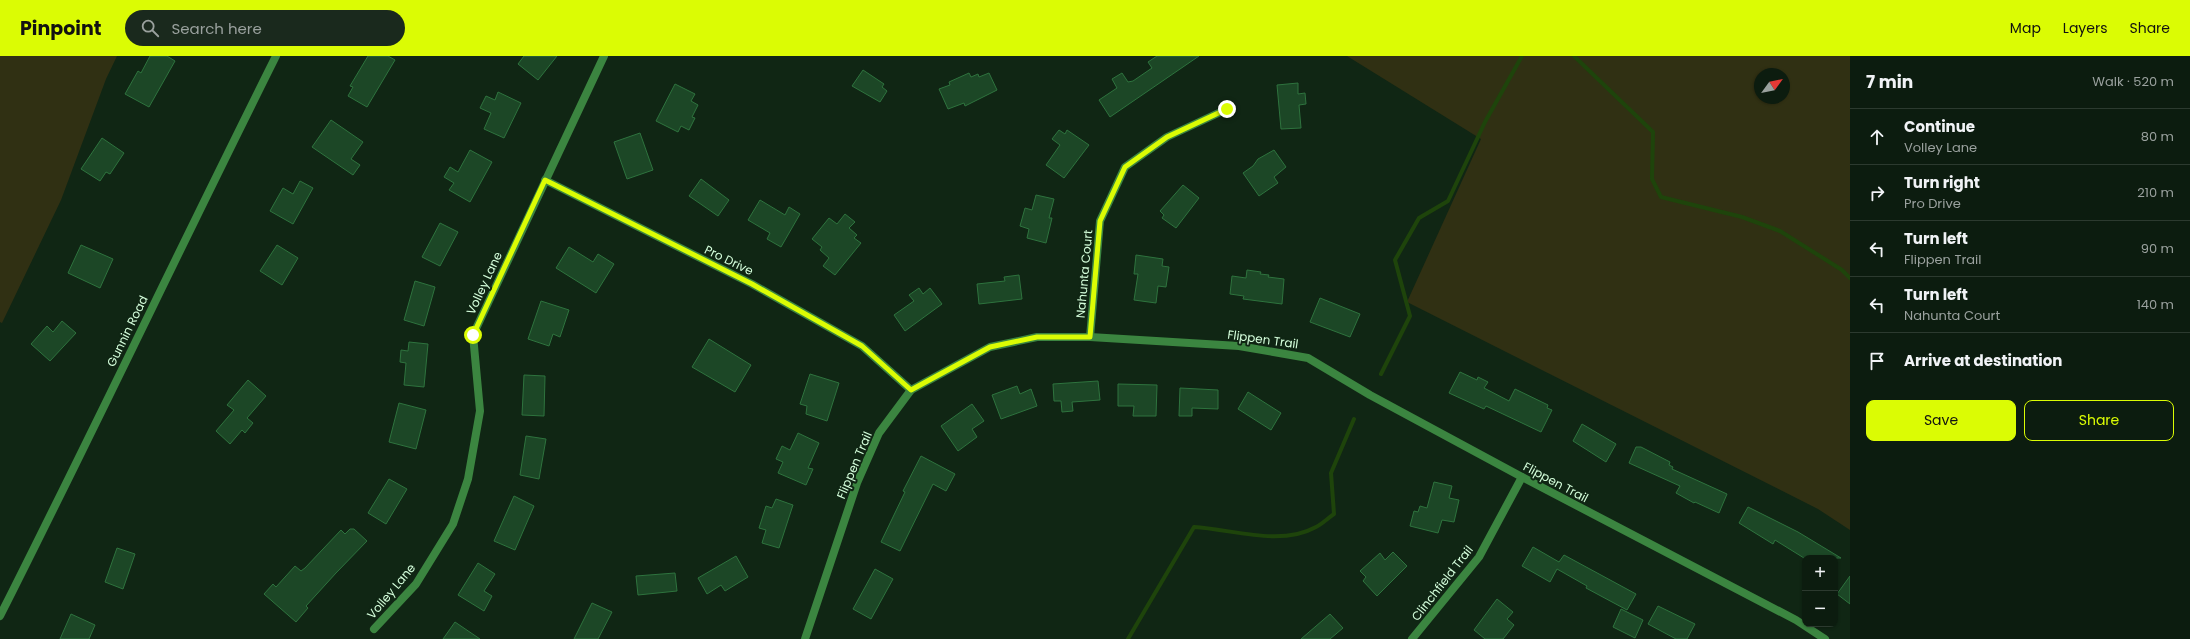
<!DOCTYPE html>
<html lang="en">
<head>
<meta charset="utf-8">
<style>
  :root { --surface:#0c1c0f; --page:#1a291d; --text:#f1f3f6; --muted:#9aa19e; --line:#2c3a2f; --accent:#dbfc04 }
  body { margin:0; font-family:Poppins,sans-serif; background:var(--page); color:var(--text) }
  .controls { position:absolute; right:12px; bottom:12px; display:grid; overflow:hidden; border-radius:8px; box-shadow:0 1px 3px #0004 }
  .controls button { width:36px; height:36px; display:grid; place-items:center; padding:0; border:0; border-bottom:1px solid var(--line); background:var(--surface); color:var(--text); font:20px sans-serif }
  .compass { position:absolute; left:1754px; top:12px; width:36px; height:36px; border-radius:50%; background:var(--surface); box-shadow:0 1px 3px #0004; rotate:57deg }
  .stop { position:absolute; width:12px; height:12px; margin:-9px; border:3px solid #dbfc04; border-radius:50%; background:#fff }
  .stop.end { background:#dbfc04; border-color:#fff; box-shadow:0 1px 4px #0008 }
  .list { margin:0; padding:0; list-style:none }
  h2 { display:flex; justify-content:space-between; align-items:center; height:52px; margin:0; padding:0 16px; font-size:17px }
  h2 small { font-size:13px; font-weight:400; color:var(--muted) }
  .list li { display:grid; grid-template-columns:26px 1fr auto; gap:12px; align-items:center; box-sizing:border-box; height:56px; padding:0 16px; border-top:1px solid var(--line) }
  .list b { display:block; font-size:15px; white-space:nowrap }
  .list p { margin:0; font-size:13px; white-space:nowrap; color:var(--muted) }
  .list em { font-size:13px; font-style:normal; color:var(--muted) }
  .actions { display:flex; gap:8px; padding:12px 16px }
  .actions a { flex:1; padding:9px 0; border:1px solid var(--accent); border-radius:8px; text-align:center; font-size:14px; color:var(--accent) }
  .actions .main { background:var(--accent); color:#111 }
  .icon { flex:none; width:22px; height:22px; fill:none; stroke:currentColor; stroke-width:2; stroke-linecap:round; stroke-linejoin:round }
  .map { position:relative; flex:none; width:1850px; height:583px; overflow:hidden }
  header { display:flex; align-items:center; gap:24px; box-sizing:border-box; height:56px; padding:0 20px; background:var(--accent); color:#111 }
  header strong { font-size:19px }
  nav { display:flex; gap:22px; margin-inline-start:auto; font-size:14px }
  .search { width:280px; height:36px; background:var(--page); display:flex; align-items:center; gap:10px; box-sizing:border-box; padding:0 14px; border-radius:22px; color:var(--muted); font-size:15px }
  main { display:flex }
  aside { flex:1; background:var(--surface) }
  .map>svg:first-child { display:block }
</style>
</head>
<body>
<header>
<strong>Pinpoint</strong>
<div class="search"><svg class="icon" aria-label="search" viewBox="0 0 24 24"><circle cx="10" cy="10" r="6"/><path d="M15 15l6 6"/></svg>Search here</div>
<nav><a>Map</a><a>Layers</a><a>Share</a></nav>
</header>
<main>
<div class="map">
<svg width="1850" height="583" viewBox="0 0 1850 583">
  <rect width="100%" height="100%" fill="#102614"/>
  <g fill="#303013" fill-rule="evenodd">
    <path d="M0,0H117L106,23L61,144L2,267L0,266Z"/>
    <path d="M1347,0H1850V474L1818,453L1407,246L1481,83ZM1760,18H1784V42H1760Z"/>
  </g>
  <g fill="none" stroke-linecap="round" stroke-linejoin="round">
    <g stroke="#1e440b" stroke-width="4">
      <path d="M1574,0L1653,76L1652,123L1661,141L1742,161L1780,175L1842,214L1850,222"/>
      <path d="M1381,318L1410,260L1395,204L1419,162L1448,145L1485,66L1522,0"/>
      <path d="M1128,583L1194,471C1232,473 1280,491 1316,471C1322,468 1328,462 1334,458L1331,417L1354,363"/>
    </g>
  </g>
  <g fill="#1c4726" stroke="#2e733e">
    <path d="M150,0H167L175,5L149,51L125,38L138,15L141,17Z"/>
    <path d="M368,0H388L395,4L367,51L348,40L353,31L350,30Z"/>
    <path d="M524,0H557L538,24L518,8Z"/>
    <path d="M1157,0H1199L1110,61L1099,44L1117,32L1112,23L1122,17L1128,26L1133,25L1152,12L1148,6Z"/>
    <path d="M863,14L884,28L882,31L887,35L880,46L852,30Z"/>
    <path d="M969,17L971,21L978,18L979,21L989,17L997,34L965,50L964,47L948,53L939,33L950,29L949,26Z"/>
    <path d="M1298,27V38L1305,37L1306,48L1299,49L1301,72L1281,73L1277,29Z"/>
    <path d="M675,28L695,38L691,45L698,49L692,61L695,62L689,74L681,70L678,76L656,65Z"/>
    <path d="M498,36L521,47L504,82L484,73L491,57L480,52L486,40L495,44Z"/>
    <path d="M331,64L363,86L351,103L360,109L353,119L312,91Z"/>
    <path d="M1059,74L1065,78L1067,74L1089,89L1064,122L1046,109L1060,89L1052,83Z"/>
    <path d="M640,77L653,114L627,123L614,86Z"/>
    <path d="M102,82L124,97L110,118L106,116L100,125L81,113Z"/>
    <path d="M470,94L492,106L470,146L449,134L454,127L444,121L450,111L458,116Z"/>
    <path d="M1274,94L1286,111L1274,121L1278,127L1259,140L1243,117L1253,110L1258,103Z"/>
    <path d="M701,123L729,144L718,160L689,140Z"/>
    <path d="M300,125L313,132L293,168L270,155L283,132L293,138Z"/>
    <path d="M1183,129L1199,142L1176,172L1162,162L1164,159L1160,155Z"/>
    <path d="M1036,139L1054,143L1049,162H1052L1046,187L1027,182L1029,173L1020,170L1025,152L1032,154Z"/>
    <path d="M760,144L785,159L789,151L800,158L781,191L767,183L770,177L748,164Z"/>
    <path d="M845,158L855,166L849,172L857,179L854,182L861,187L835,219L823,210L829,202L820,194L822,191L812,183L829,162L837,168Z"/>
    <path d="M440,167L458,176L440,210L422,201Z"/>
    <path d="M81,189L113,203L100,232L68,217Z"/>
    <path d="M277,189L298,202L282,229L260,215Z"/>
    <path d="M569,191L593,206L598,198L614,208L596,237L556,212Z"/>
    <path d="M1136,199L1163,203L1162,210L1169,211L1166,231L1158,230L1156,247L1134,244L1138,218H1134Z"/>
    <path d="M1247,214L1261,216L1260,218L1269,219L1268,221L1284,223L1282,248L1243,243L1244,240L1230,238L1232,220L1246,222Z"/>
    <path d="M1019,219L1022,243L979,248L977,228L1005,225L1004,221Z"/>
    <path d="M415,225L435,231L424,270L404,264Z"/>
    <path d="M919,232L923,238L930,232L942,248L905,275L894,259L914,245L909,239Z"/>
    <path d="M1320,242L1360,258L1350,281L1310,266Z"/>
    <path d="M541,245L569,254L560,281L553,278L549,290L528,283Z"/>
    <path d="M62,265L76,277L50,305L31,288L47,270L53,276Z"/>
    <path d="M709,283L751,309L735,336L692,311Z"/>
    <path d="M409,286L428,288L424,331L404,329L406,307L400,306L401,294L408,295Z"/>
    <path d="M1460,316L1477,324L1478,321L1488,326L1484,332L1509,345L1515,333L1548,349L1547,352L1552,354L1541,376L1486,350L1484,353L1449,337Z"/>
    <path d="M810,318L839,327L827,365L806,358L807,350L800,348Z"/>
    <path d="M524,319L545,320L544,360L522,359Z"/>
    <path d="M248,324L266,340L247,362L253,367L245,377L242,374L230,388L216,375L234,354L227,349Z"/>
    <path d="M1098,325L1100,344L1072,346L1073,355L1062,356L1061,345H1054L1053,328Z"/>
    <path d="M1118,328L1157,329L1156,360H1133L1134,350H1118Z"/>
    <path d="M1017,330L1020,338L1031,333L1037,350L1001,363L992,339Z"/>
    <path d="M1180,332L1218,334V353L1192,352V360H1179Z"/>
    <path d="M1248,336L1281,357L1271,374L1238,353Z"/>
    <path d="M399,347L426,354L416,393L389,386Z"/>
    <path d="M972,348L984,365L972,373L977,381L958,395L941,370Z"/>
    <path d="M1582,368L1616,388L1606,406L1573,385Z"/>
    <path d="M798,377L819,387L808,412L813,413L806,429L778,417L783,406L776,403L782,390L790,394Z"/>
    <path d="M526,380L546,383L539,423L520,419Z"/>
    <path d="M1636,391H1641L1670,406L1669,409L1673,411L1672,413L1727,438L1719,457L1695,446L1694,447L1676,437L1680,430L1629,407Z"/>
    <path d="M921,400L955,418L946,435L933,428L900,495L881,486L905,436L903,435Z"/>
    <path d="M389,423L407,433L386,468L368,457Z"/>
    <path d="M1434,426L1452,430L1449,442L1459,444L1454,466L1442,464L1438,477L1410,470L1414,455L1418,456L1420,450L1427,452Z"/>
    <path d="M514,440L534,450L515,494L494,485Z"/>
    <path d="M776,443L793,449L779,492L762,487L766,474L759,472L766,450L772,452Z"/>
    <path d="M1748,451L1798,476L1841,502H1804L1775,484L1773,488L1739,467Z"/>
    <path d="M350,473H354L367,485L336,517L306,550L308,552L296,566L264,538L273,528L276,531L295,510L301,515L305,512L341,474L345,478Z"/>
    <path d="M1533,491L1559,506L1564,499L1636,538L1627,554L1586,532L1587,530L1557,513L1550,526L1522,510Z"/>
    <path d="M117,492L135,498L123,533L105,526Z"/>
    <path d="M1393,496L1407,510L1377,540L1363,525L1366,521L1360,515L1380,497L1385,504Z"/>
    <path d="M736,500L748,521L725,535L721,529L707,538L698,522Z"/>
    <path d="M478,507L495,518L484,535L492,540L484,555L458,539Z"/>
    <path d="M875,513L893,523L871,563L853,553Z"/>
    <path d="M675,517L677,535L638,539L636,520Z"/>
    <path d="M1850,520V548L1837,538Z"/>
    <path d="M1497,543L1513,556L1507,563L1514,569L1503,583H1485L1474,574Z"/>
    <path d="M592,547L612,556L598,583H574Z"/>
    <path d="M1658,550L1695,568L1687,583H1676L1648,568Z"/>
    <path d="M1621,553L1643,564L1635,582L1613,571Z"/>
    <path d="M71,558L95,569L89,583H60Z"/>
    <path d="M1330,558L1343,572L1330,583H1301Z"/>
    <path d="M455,566L480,583H443Z"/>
  </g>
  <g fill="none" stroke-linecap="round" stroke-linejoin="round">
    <g stroke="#3b8540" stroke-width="8">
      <path d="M545,124L752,228L862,290L911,334"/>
      <path d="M1090,281L1100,165L1125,111L1167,81L1227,53"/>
      <path d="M0,560C94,374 183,186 276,0"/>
      <path d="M374,573L416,528L453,468L468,423L480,355L473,279L604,0"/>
      <path d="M805,583L857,427L879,377L911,334L990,291L1037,281H1090L1239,290L1308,302L1370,339L1522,421L1796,564L1825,583"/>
      <path d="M1412,583L1479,501L1522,421"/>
    </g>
  </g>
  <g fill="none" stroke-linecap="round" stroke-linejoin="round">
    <path stroke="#dbfc04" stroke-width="5" d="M473,279L545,124L752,228L862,290L911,334L990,291L1037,281H1090L1100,165L1125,111L1167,81L1227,53"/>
  </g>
  <g text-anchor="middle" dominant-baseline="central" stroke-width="4" stroke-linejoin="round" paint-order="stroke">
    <g font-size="12" fill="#d5ffdc" stroke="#102614">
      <text transform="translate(729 204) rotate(26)">Pro Drive</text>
      <text transform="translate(1084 218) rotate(-85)">Nahunta Court</text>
      <text transform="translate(484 227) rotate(-65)">Volley Lane</text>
      <text transform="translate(127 275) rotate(-64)">Gunnin Road</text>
      <text transform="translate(1263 283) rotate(8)">Flippen Trail</text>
      <text transform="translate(854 409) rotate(-67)">Flippen Trail</text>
      <text transform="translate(1556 426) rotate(28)">Flippen Trail</text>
      <text transform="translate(1442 527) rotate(-52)">Clinchfield Trail</text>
      <text transform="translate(391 535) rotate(-50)">Volley Lane</text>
    </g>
  </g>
</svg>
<div class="controls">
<button>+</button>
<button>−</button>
</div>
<svg class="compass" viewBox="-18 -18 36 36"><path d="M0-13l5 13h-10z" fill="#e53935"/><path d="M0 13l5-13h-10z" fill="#9aa19e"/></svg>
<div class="stop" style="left:473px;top:279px"></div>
<div class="stop end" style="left:1227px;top:53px"></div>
</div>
<aside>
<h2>7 min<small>Walk · 520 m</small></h2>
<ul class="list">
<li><svg class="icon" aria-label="ahead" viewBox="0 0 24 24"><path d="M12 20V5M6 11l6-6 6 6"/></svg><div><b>Continue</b><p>Volley Lane</p></div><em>80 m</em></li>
<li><svg class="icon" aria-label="right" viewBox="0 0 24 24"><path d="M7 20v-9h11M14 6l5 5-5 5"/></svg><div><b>Turn right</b><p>Pro Drive</p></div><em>210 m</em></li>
<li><svg class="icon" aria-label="left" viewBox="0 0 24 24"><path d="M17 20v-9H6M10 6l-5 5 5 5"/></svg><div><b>Turn left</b><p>Flippen Trail</p></div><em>90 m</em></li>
<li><svg class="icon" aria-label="left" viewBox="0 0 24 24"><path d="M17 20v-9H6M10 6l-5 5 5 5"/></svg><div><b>Turn left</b><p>Nahunta Court</p></div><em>140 m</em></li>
<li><svg class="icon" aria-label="arrive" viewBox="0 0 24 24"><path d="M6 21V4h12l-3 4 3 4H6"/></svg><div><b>Arrive at destination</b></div></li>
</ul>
<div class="actions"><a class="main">Save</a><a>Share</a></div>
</aside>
</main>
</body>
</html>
